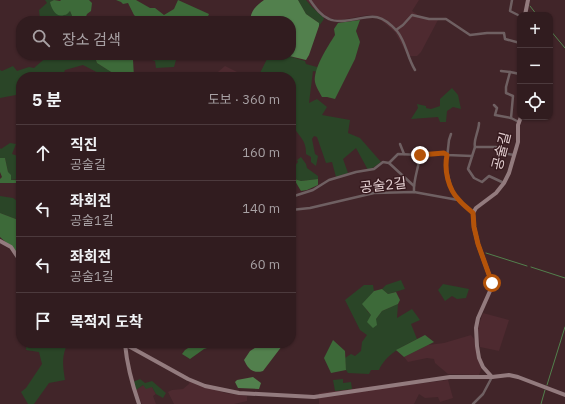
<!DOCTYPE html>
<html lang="ko">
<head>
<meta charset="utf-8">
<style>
  :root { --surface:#311c1f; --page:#392528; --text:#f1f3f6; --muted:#a8a1a4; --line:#4c3a3d }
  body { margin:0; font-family:"IBM Plex Sans","Noto Sans KR",sans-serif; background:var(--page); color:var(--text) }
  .controls { position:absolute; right:12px; top:12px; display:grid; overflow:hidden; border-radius:8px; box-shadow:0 1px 3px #0004 }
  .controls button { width:36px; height:36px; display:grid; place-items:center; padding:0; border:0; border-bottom:1px solid var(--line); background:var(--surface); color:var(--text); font:20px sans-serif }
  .stop { position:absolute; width:12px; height:12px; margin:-9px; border:3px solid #b45309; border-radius:50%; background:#fff }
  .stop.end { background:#b45309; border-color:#fff; box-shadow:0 1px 4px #0008 }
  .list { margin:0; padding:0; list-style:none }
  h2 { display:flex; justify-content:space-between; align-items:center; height:52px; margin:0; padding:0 16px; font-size:17px }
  h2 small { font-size:13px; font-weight:400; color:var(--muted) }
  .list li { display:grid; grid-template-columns:26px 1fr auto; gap:12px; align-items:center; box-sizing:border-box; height:56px; padding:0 16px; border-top:1px solid var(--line) }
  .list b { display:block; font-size:15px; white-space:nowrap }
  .list p { margin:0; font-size:13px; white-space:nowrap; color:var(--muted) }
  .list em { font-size:13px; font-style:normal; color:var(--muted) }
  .icon { flex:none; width:22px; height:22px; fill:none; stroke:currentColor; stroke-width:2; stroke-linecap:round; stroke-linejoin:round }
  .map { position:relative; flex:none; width:565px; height:404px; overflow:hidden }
  .search { position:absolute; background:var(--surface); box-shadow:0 1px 3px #0004; left:16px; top:16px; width:280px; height:44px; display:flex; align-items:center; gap:10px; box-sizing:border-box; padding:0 14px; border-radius:16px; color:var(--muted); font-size:15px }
  .panel { position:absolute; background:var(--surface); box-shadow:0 1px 3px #0004; left:16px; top:72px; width:280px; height:276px; border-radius:16px }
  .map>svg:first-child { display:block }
</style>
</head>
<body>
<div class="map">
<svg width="565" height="404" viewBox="0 0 565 404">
  <rect width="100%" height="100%" fill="#412529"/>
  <g fill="#4e2a30">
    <path d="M306,0H419L412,11L419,16L430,18H439L421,52L417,56H408L395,32L376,16L368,15L340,20L323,17L312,7Z"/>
    <path d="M225,66L247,77H212Z"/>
    <path d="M483,313L509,320L499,351L480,347L478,328Z"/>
    <path d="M471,335L474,339L481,369L479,375L448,374L435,363L434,359L427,358L408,362L404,357L428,345L444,343Z"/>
    <path d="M448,380L453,398L440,402L438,397L425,398L419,394L414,404H319V393L374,386L408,385Z"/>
    <path d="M190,381L225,393L247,396V401L234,404H174L168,392L172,390L183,389L189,384Z"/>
    <path d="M143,385L152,387L156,394L153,396L156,404H142L136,390Z"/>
  </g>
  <g fill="#2a4527">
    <path d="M45,0H54L50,2L64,15L70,11L73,18L72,21H38L40,19L39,10L47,3Z"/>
    <path d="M298,0H306L312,7L323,17L324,19L319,26L318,22L306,14Z"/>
    <path d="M49,55H94L97,63L119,77H106L83,65L65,70L62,77H21V94L0,98V70L2,71L13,66L17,71L29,67L34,68Z"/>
    <path d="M136,55H193L189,58L176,60L174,67L156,68L155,61Z"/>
    <path d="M269,55H285L305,61L306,64L317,67V72L313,71L309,103L317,99L327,107L322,115L350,120L348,133L360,138L381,162L374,167L368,170L356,148L343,159L348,173L336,177L332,162L326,163L317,137L314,136L312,139L315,154L318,156L316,166L311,162V157L306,154C307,138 295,134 291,121C289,114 291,86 291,77H258Z"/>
    <path d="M452,88L458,95L461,109L453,107L447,111L446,122H440L438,117L411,119L418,108L417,104L426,106V108L431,109L440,106V99Z"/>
    <path d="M10,143L16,144L12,154L21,157V166L17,165L20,179L11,180L8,172L5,158H0V148L1,149Z"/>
    <path d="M301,157L306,164L307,168L318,176V179L301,181L291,178V170L298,162L297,160Z"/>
    <path d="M0,196L13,198L20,203L19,217H21V221L0,213Z"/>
    <path d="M401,280L405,289L388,294L382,289L386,285Z"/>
    <path d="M443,284L469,289L466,298L457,299L452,296L445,301L438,290Z"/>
    <path d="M364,285H373L374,291L363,304L368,312L376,319L382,311L398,304L397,318L412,309L420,320L411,324L417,339C402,347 386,354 379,370H371L369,374L348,373L346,370L345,358L351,354L355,356L361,351L362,342L367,335L360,330L345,300Z"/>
    <path d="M27,343H39V347L49,345V343H68C61,356 63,366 65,380L49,383L34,404H28L21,392L26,388L42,364L39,352L26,350Z"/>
    <path d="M140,379L145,383L152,381L166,393L163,398L156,394L152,387L146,389L143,385L136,390L133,382Z"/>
    <path d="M343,379V383L351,382L352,389L335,391L333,380Z"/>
  </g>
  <g fill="#3d6a39">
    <path d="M54,0L60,1L61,0H89L92,3L91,11L87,14L85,19L86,21H72L73,18L70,11C68,13 67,15 64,15C56,18 51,8 50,2Z"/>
    <path d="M116,0H136L150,8H155L164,15L174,9L178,0L209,14L206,21H140L134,15L128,3L123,4L121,2Z"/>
    <path d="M360,20L356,31L360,42L355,59L335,99L327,97H322C320,93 316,87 315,82C313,69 328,46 335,35L334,29L338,23Z"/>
    <path d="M94,55H122L126,60H133L134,77H119L97,63Z"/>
    <path d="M0,158H5L8,172L11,175V180H16L17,183H0V179L2,177L0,172Z"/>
    <path d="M291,178L301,181L318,179V185L307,190L301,191L295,181L291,182Z"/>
    <path d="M0,213L21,221V256L0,237Z"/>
    <path d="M382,289L388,294L396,292L400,300L398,304L382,311L376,319L377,325L373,328L367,322L371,315L362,304L374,291Z"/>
    <path d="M425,335L434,342L404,357L396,350Z"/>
    <path d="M333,340L345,351L346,370L331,373L324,358Z"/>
    <path d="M196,343H212L210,347L204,349L190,359L182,354L185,350Z"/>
  </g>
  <g fill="#52804d">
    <path d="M264,0H298L306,14L319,23V26L309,55L306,60L285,55H291V21H250C251,10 256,6 264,0Z"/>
    <path d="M260,343H287L282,346L263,371C253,374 248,369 244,360L250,351L258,346Z"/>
    <path d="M253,377L261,383L259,389L238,388L235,382L237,380Z"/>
  </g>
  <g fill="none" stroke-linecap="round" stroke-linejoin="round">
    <g stroke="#52804d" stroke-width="1">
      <path d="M530,6L537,15"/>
      <path d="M550,30L565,48"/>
      <path d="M486,253L527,266"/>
      <path d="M531,267L565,278"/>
      <path d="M547,385L565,327"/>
      <path d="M541,404L545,390"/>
    </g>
    <g stroke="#6f6062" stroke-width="2.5">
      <path d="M310,0C315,7 320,15 329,19C333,21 337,21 341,21C367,20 375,7 397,31C406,42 407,57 415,70"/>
      <path d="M512,0L510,11L520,16"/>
      <path d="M396,30L403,25L412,15L429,19H446L470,35L487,33H504L505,39L520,43"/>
      <path d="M501,71L510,72"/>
      <path d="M494,105L497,108L495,115L511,118L519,122"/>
      <path d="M511,118L513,96L506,93V87L510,72L520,74"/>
      <path d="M479,123C479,131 473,140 475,147H496L502,153L514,155"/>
      <path d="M451,134L449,140L446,167L451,187L458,200"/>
      <path d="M400,144L404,154"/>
      <path d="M475,147L468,169L474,178L482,182L489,176L504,183"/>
      <path d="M389,163L398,154L420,155L444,153L447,155L472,156"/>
      <path d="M414,192C413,180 419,167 420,155"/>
      <path d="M291,197L313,190L329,180L356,172L374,169L383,162L389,163L414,186"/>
      <path d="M291,210L310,208L374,193L414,192L458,200L473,212"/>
      <path d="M473,404L483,394L492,377"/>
    </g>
    <g stroke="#937b7e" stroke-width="4">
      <path d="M525,15L528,0"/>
      <path d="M0,241L11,247L21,262"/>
      <path d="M123,343L188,379L205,386L239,393L314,397L450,377H492L509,375L518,377L565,395"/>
      <path d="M125,344C127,365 132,384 139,404"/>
      <path d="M492,377L483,367L479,358L477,346L476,328L478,318L490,291L492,283L478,244L474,227L473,213L476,208L496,193L504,183L509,173L518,142V125L521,117"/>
    </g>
  </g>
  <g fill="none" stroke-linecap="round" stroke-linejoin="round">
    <path stroke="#b45309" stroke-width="5" d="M420,155L444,153L447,155C444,170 448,189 459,200C463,205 469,209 473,213L474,227L478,244L492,283"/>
  </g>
  <g text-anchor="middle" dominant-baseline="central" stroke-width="3" stroke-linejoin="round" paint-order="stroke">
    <g font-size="14" fill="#e4d0d2" stroke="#371b1f">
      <text transform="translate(501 151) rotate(-76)">공술길</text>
      <text transform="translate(383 185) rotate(-6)">공술2길</text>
    </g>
  </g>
</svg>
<div class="controls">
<button>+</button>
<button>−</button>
<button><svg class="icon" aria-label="locate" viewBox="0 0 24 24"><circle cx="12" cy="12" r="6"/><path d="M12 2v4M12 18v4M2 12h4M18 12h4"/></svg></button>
</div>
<div class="stop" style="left:492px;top:283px"></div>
<div class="stop end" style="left:420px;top:155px"></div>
<div class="search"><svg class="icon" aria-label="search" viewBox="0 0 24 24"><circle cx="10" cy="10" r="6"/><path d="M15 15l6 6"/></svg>장소 검색</div>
<section class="panel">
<h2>5 분<small>도보 · 360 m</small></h2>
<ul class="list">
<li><svg class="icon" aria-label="ahead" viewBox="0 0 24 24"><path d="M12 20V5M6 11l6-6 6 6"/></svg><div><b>직진</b><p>공술길</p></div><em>160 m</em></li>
<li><svg class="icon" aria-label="left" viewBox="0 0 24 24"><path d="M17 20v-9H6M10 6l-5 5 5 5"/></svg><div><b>좌회전</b><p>공술1길</p></div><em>140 m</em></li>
<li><svg class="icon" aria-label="left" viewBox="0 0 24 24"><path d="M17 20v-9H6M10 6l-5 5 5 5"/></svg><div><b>좌회전</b><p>공술1길</p></div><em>60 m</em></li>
<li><svg class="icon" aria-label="arrive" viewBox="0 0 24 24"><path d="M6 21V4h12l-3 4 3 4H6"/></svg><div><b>목적지 도착</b></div></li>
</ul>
</section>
</div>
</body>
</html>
